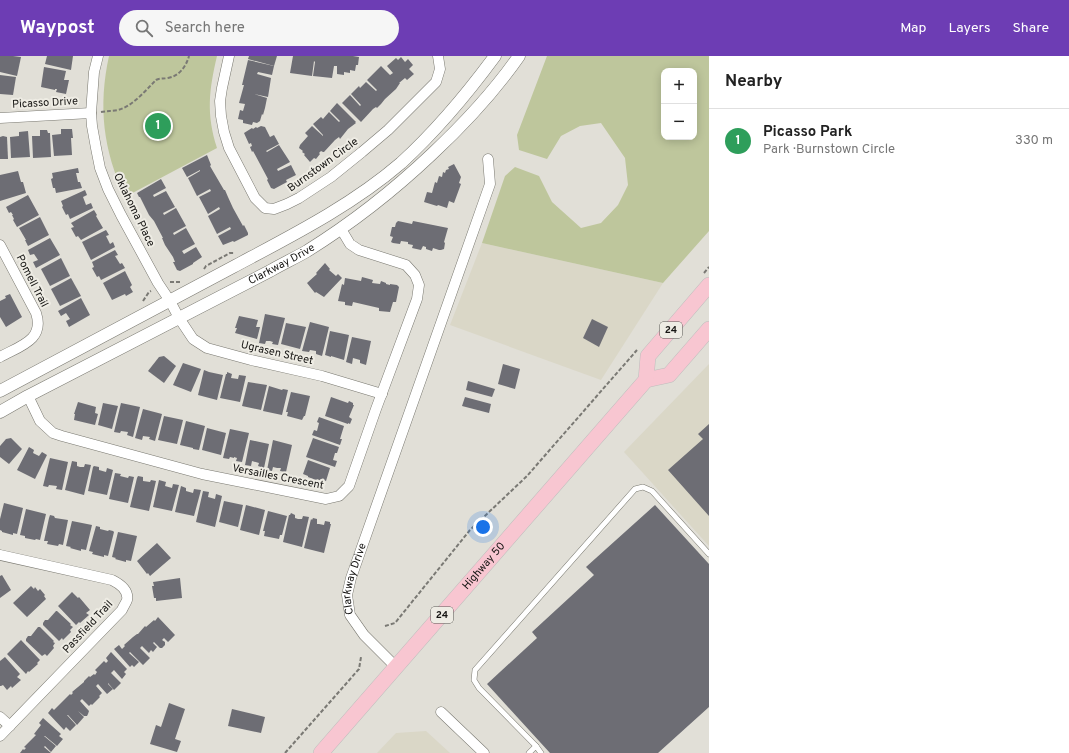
<!DOCTYPE html>
<html lang="en">
<head>
<meta charset="utf-8">
<style>
  :root { --surface:#fff; --page:#f6f6f6; --text:#222; --muted:#767676; --line:#e0e0e0; --accent:#6d3db4 }
  body { margin:0; font-family:Overpass,sans-serif; background:var(--page); color:var(--text) }
  .controls { position:absolute; right:12px; top:12px; display:grid; overflow:hidden; border-radius:8px; box-shadow:0 2px 10px #0003 }
  .controls button { width:36px; height:36px; display:grid; place-items:center; padding:0; border:0; border-bottom:1px solid var(--line); background:var(--surface); color:var(--text); font:20px sans-serif }
  .you { position:absolute; left:483px; top:471px; width:14px; height:14px; margin:-10px; border:3px solid #fff; border-radius:50%; background:#1a73e8; box-shadow:0 0 0 6px #1a73e833 }
  .badge { display:grid; place-items:center; width:26px; height:26px; border-radius:50%; background:var(--accent); color:#fff; font-size:13px; font-weight:700 }
  .pin { position:absolute; translate:-50% -50%; border:2px solid #fff; box-shadow:0 1px 4px #0006 }
  .list { margin:0; padding:0; list-style:none }
  h2 { display:flex; justify-content:space-between; align-items:center; height:52px; margin:0; padding:0 16px; font-size:17px }
  h2 small { font-size:13px; font-weight:400; color:var(--muted) }
  .list li { display:grid; grid-template-columns:26px 1fr auto; gap:12px; align-items:center; box-sizing:border-box; height:64px; padding:0 16px; border-top:1px solid var(--line) }
  .list b { display:block; font-size:15px; white-space:nowrap }
  .list p { margin:0; font-size:13px; white-space:nowrap; color:var(--muted) }
  .list em { font-size:13px; font-style:normal; color:var(--muted) }
  .icon { flex:none; width:22px; height:22px; fill:none; stroke:currentColor; stroke-width:2; stroke-linecap:round; stroke-linejoin:round }
  .map { position:relative; flex:none; width:709px; height:697px; overflow:hidden }
  header { display:flex; align-items:center; gap:24px; box-sizing:border-box; height:56px; padding:0 20px; background:var(--accent); color:#fff }
  header strong { font-size:19px }
  nav { display:flex; gap:22px; margin-inline-start:auto; font-size:14px }
  .search { width:280px; height:36px; background:var(--page); display:flex; align-items:center; gap:10px; box-sizing:border-box; padding:0 14px; border-radius:22px; color:var(--muted); font-size:15px }
  main { display:flex }
  aside { flex:1; background:var(--surface) }
  .map>svg:first-child { display:block }
</style>
</head>
<body>
<header>
<strong>Waypost</strong>
<div class="search"><svg class="icon" aria-label="search" viewBox="0 0 24 24"><circle cx="10" cy="10" r="6"/><path d="M15 15l6 6"/></svg>Search here</div>
<nav><a>Map</a><a>Layers</a><a>Share</a></nav>
</header>
<main>
<div class="map">
<svg width="709" height="697" viewBox="0 0 709 697">
  <rect width="100%" height="100%" fill="#e1dfd7"/>
  <g fill="#dad7c7">
    <path d="M482,187L663,227L601,324L450,269Z"/>
    <path d="M709,308V490L624,396Z"/>
    <path d="M426,675L450,697H377L396,677Z"/>
  </g>
  <g fill="#bec69c" fill-rule="evenodd">
    <path d="M109,0H217C209,34 206,58 217,92L125,141C103,94 98,50 109,0Z"/>
    <path d="M547,0H709V175L663,227L482,187L505,120L515,111L539,120L552,146L581,172L601,167L618,149L628,129L625,102L601,67L580,70L561,80L547,103L519,94L517,79ZM664,15H694V81H664Z"/>
  </g>
  <g fill="#6d6d74">
    <path d="M0,0H13L21,1L17,20L0,16Z"/>
    <path d="M47,0H73L71,14L45,8Z"/>
    <path d="M249,0H277L274,10L248,3Z"/>
    <path d="M293,0H353L359,1L358,9H356L355,15L350,14V17L344,16V19L337,18V10H334L332,22L313,20L315,6L314,5L312,20L290,17Z"/>
    <path d="M401,1L405,6L408,3L413,9L409,13L414,18L407,24L405,22L399,27H400L396,33L385,43L381,48L377,52L376,51L373,53L361,66L342,47L350,39L360,50L361,49L351,38L359,30L360,32L366,26L376,35L377,34L367,24L381,10L390,19L393,17L387,10L396,2L398,4Z"/>
    <path d="M248,4L274,10L272,19L258,16L257,18L271,22L268,41L254,38L267,42L265,52L263,59L262,58L260,65L257,67L253,66L252,69L243,67V64L238,63L240,54L243,55L245,48L239,47L244,29H242Z"/>
    <path d="M44,11L66,15L64,24H69L66,38L56,36L57,33H55V34L41,31Z"/>
    <path d="M0,19L16,21L13,39L0,38Z"/>
    <path d="M337,47L356,66L355,67H356L348,73L340,83L339,81L335,84L324,96H323L321,95L319,97L320,98L316,103L314,102L310,106L304,99L305,98L302,96L303,95L299,92L300,89L308,80L305,77L312,70L323,80V79L313,68L321,61L323,63L329,56L339,66L340,65L330,55Z"/>
    <path d="M261,70L265,71L270,81L274,79L279,88L266,95L267,96L279,89L290,106L277,113L278,115L291,109L296,119L286,124L287,126L274,133L271,132L267,124L268,123L253,95L252,96L250,91L252,90L251,87L249,88L244,77L252,72L253,73L256,71L257,72Z"/>
    <path d="M61,73H72L73,82H71L72,99L54,100L52,79L61,78Z"/>
    <path d="M40,74H47L48,77H50L51,101L33,102L32,80H40Z"/>
    <path d="M28,75L30,101L11,102L10,81L19,80V76Z"/>
    <path d="M3,80L7,81L8,103H0V81Z"/>
    <path d="M207,99L211,109L210,110L224,134H225L228,141L233,152L243,170L244,169L248,177V179L234,186L233,185L223,189L218,180L231,173L230,171L217,178L208,160L220,153L219,151L208,158L199,141L211,135L210,133L197,140L188,122L200,115V114L187,121L182,112Z"/>
    <path d="M454,108L461,121L459,127L461,128L454,147L449,145L447,152L438,149L437,150L424,146L427,136L432,137L435,126L437,127L439,120L442,121L443,116L445,117L446,114L449,113L448,111Z"/>
    <path d="M78,112L79,117H76L78,126H80L82,132L56,137L55,132H53L51,123L53,122L52,117Z"/>
    <path d="M18,115L21,126H23L26,137L0,145V119Z"/>
    <path d="M161,123L166,132L153,139L154,141L166,135L175,151L163,157L164,159L176,152L186,170L173,177L174,179L186,172L195,188L182,195L184,198L196,191L202,201L193,207V208L180,215L177,214L173,206H175L173,201L165,189L162,182H163L154,165L149,159L140,141H139L137,137Z"/>
    <path d="M85,134L87,139L83,141L86,149L91,147L93,152L70,163L68,158L66,159L62,151L63,150L61,145Z"/>
    <path d="M28,139L39,159L17,171L13,164L14,163L12,159H13L11,156L9,157L6,151Z"/>
    <path d="M94,154L97,159L96,160L103,172L81,184L78,180L76,181L71,172L74,171L71,167Z"/>
    <path d="M40,161L49,179L28,190L25,184H26L19,172Z"/>
    <path d="M398,165L412,168L413,165L448,172L444,186L445,187L444,193L441,194H439L433,192L432,195L426,193V191L423,190L421,194L412,192L413,189L408,188V186L401,185L400,188L393,187L391,186L393,181L390,180L392,171H395L396,167Z"/>
    <path d="M106,174L109,179L106,180L110,188L113,186L115,191L91,204L82,186Z"/>
    <path d="M50,182L60,199L36,212L33,206L38,204L34,198L30,199L28,194Z"/>
    <path d="M115,194L118,199L115,200L120,208L122,207L125,212L101,224L99,220L97,221L92,212L94,211L92,206Z"/>
    <path d="M61,202L70,220L50,230L41,213Z"/>
    <path d="M325,207L330,213L329,214L336,220L338,218L342,222L324,241L316,236L315,237L307,227L317,218L316,217Z"/>
    <path d="M125,215L132,229L130,231L133,236L126,240L125,238L112,244L103,227Z"/>
    <path d="M362,221L373,224L372,227L380,228L381,225L386,227V228L390,229V228L397,229L399,231L396,246H393L390,256L379,255V252L353,246L352,250L345,249V246L338,245L342,228L344,229L345,222L361,225Z"/>
    <path d="M71,222L81,240L60,250L51,233Z"/>
    <path d="M10,238L22,261L6,271L0,261V245L6,242L5,240Z"/>
    <path d="M81,242L90,259L69,271L66,265L70,263L66,257L61,260L58,255Z"/>
    <path d="M265,258L285,262L278,289L272,288L273,286L270,285H266L265,288L259,287Z"/>
    <path d="M239,260L258,264L256,271H260L257,283L235,277L237,272H235Z"/>
    <path d="M592,263L608,271L599,291L583,282Z"/>
    <path d="M310,266L329,271L322,300L316,298V295L310,294L309,296L302,295Z"/>
    <path d="M286,267L306,271L300,293L281,288Z"/>
    <path d="M330,275L349,279L344,304L331,300V301L325,299Z"/>
    <path d="M352,281L371,285L366,309L360,307V304L353,302L352,308L346,306Z"/>
    <path d="M164,300L176,310L164,327L148,315L159,301Z"/>
    <path d="M183,307L201,313L191,336L173,329Z"/>
    <path d="M503,308L520,313L515,333L498,328Z"/>
    <path d="M204,314L209,316L223,319L217,344L198,339Z"/>
    <path d="M227,316L232,318L231,322L238,323L239,319L246,320L240,346L220,342L226,318H227Z"/>
    <path d="M468,325L495,333L492,341L466,334Z"/>
    <path d="M248,326L267,329L261,354L242,350Z"/>
    <path d="M269,330L282,334L283,333L288,334L282,359L263,355Z"/>
    <path d="M291,336L310,340L305,360H304L302,364L287,360L288,356H286Z"/>
    <path d="M331,341L348,347L349,345L353,347V349H354L349,361L352,363L350,368L348,367V368L325,360Z"/>
    <path d="M465,341L491,348L489,357L462,350Z"/>
    <path d="M78,346L96,351L95,357L98,358L95,369L74,364L75,358H74Z"/>
    <path d="M103,347L118,350L112,373L98,369Z"/>
    <path d="M121,347L140,351L133,381L127,379L128,376L121,375L120,377L114,376Z"/>
    <path d="M143,353L162,358L155,385L149,383L150,381L143,380L142,384L135,382Z"/>
    <path d="M164,360L183,364L177,388L158,384Z"/>
    <path d="M319,361L344,370L340,383H342L340,389L312,379L314,374L317,375L319,367L317,366Z"/>
    <path d="M186,365L205,370L199,394L193,393V392L180,389Z"/>
    <path d="M709,368V460L668,414L703,383L698,378Z"/>
    <path d="M207,372L226,377L221,399L202,394Z"/>
    <path d="M230,373L249,377L242,406L236,405L237,402L234,401V402L230,401L229,403L223,402Z"/>
    <path d="M11,382L22,393L9,408L0,401V390L6,383Z"/>
    <path d="M313,382L339,391L337,397H335L333,404L337,405L335,411L306,401Z"/>
    <path d="M250,384L269,388L264,412L258,410L259,407L252,405L251,410L245,409Z"/>
    <path d="M273,384L292,389L286,416L280,415L281,412H277L273,411L272,415L267,414Z"/>
    <path d="M29,391L34,394L33,397L39,400L42,396L47,399L35,423L17,414Z"/>
    <path d="M50,402L68,406L62,434L56,433L57,430L49,429L48,431L43,430Z"/>
    <path d="M308,404L330,412L326,425L323,424L322,425L317,423L316,424L308,421V420L303,418Z"/>
    <path d="M72,405L77,406V410L80,411H84L85,408L91,409L84,439L65,434Z"/>
    <path d="M94,410L99,411V414L106,416L107,412L113,414L107,439L88,435L93,411Z"/>
    <path d="M115,417L121,418L120,420L128,422L129,420L134,421L128,447L109,443Z"/>
    <path d="M138,420L143,421V425L150,426L151,424L156,425L149,455L130,451L137,422Z"/>
    <path d="M159,424L166,426L165,430L172,432L173,428L179,429L172,455L153,451Z"/>
    <path d="M181,430L186,432V435L193,437L194,433L201,434L194,460L175,456Z"/>
    <path d="M203,435L209,436L208,441L215,443L216,438L222,440L215,471L196,466Z"/>
    <path d="M224,445L243,449L238,471L219,466Z"/>
    <path d="M4,447L23,452L17,478L13,477V479L2,476V475L0,474V463Z"/>
    <path d="M246,449L265,454L259,479L240,474Z"/>
    <path d="M655,449L709,508V651L658,697H550L487,628L537,582L532,576L594,519L586,511Z"/>
    <path d="M26,453L46,458L40,484L36,483L35,484L25,482V480L20,479Z"/>
    <path d="M268,455L287,460L282,479H280L279,483L264,480L265,475H263Z"/>
    <path d="M291,457L295,459V462L298,463H302L303,460L309,461L302,491L283,486L289,459H290Z"/>
    <path d="M50,459L54,460L55,462L68,464L63,489L59,488L58,490L47,488L48,485H44L49,462Z"/>
    <path d="M313,462L317,463V468H319L324,469L325,465L330,466V468H331L324,497L304,492L311,463L312,464Z"/>
    <path d="M72,465L92,469L86,494L81,493V495L70,492L71,491L66,490Z"/>
    <path d="M96,470L100,471V473L108,475L109,474L113,475L114,476L108,500L104,499V501L92,498L93,496L89,495Z"/>
    <path d="M118,476L137,480L131,505L126,504V506L115,503L116,502L112,501Z"/>
    <path d="M157,487L171,502L150,520L148,517L147,518L137,505Z"/>
    <path d="M2,519L11,534L0,542V520Z"/>
    <path d="M180,522L182,542L156,545V542H154L152,530H154L153,526Z"/>
    <path d="M31,530L34,533L35,531L38,535L40,533L45,539L44,540L46,543L27,561L13,547Z"/>
    <path d="M72,536L78,542L79,541L90,554L86,557L89,559L80,567L79,566L76,569L58,550Z"/>
    <path d="M56,555H57L71,568L70,569L73,571L70,574L71,576L63,584L62,582L59,585L43,569V567L45,564H48Z"/>
    <path d="M158,561L175,579L168,586L164,582L162,584L165,586V589L162,592H160L154,586L153,587L157,591L153,596L151,594L149,597L142,590L140,592L150,602L143,609L130,596L129,597L139,606L134,611L132,609L130,611L114,593L119,589L122,593L125,590L124,589L133,581L137,578H138L145,570L146,571L154,564L155,565Z"/>
    <path d="M38,571H40L54,585L53,586L55,587L53,590L54,592L47,600L45,598L42,600L26,585V583L28,580H31Z"/>
    <path d="M21,584L40,604L37,607L38,608L29,616L28,615L26,618L7,598Z"/>
    <path d="M111,596L127,613L124,616L126,618L122,623L114,614L111,617L121,627L114,634L108,627V628L113,633L107,638L98,628L96,630L102,637L99,640L100,641L92,649L91,648L89,650L82,643L80,645L89,655L88,658L87,660H84L78,655L84,661L77,669L68,659H67L76,669L70,675L66,671L64,674L48,657L52,652L54,654L70,638L71,639L73,637L72,636L84,626V625L89,620L90,621L94,618L95,619L97,616L95,614L104,605L106,607L108,605L106,602Z"/>
    <path d="M5,601L20,618L17,621L21,624L12,632L11,630L7,634L3,629L1,630H0V605Z"/>
    <path d="M169,647L185,653L175,683L181,685L177,696L150,688L156,669L161,671Z"/>
    <path d="M232,653L265,661L261,677L228,670Z"/>
    <path d="M43,662L61,678L59,680L63,683L57,690L45,680H44L56,690L51,696L45,690L44,691L51,697H20L23,693L24,694L26,692L24,691L36,679L34,678L41,669L39,667Z"/>
  </g>
  <g fill="none" stroke-linecap="round" stroke-linejoin="round">
    <defs>
      <g id="service">
        <path d="M536,690L479,632L474,624L475,614L635,433L643,431L652,435L709,498"/>
        <path d="M529,697L536,690L541,697"/>
      </g>
      <g id="minor">
        <path d="M98,0L94,16L91,57L92,70L96,92L100,112L108,133L121,159L158,227L170,245L179,262L193,283L207,292L251,304L322,320L382,338"/>
        <path d="M229,0L222,32L220,45L221,60L224,76L229,92L255,142L265,152L274,153L287,148L299,142L331,121L362,96L388,74L436,26L440,13L438,0"/>
        <path d="M0,62L91,57"/>
        <path d="M0,189L36,257C45,284 20,290 0,301"/>
        <path d="M28,340L40,365L53,377L62,380L202,418L326,443L339,440L349,430L376,353L417,243L419,229L415,219L406,209L359,194L350,188L341,173"/>
        <path d="M0,499L112,524C120,528 129,534 127,544C126,547 123,551 122,554L0,680"/>
        <path id="s1" d="M396,611L364,579L350,559L347,539L351,522L490,128L488,103"/>
        <path d="M441,656L484,697"/>
        <path d="M0,661L10,670"/>
      </g>
      <g id="tertiary">
        <path d="M0,335C78,293 156,252 233,211C291,180 351,150 401,107C436,75 467,38 495,0"/>
        <path id="s2" d="M0,356L28,340L270,215C282,208 295,202 307,195C352,167 394,134 432,98C464,68 494,36 519,0"/>
      </g>
      <g id="primary">
        <path d="M646,324L669,319L709,273"/>
        <path id="s3" d="M321,697L646,324L648,300L709,229"/>
      </g>
    </defs>
    <use href="#service" stroke="#797870" stroke-width="6"/>
    <use href="#minor" stroke="#797870" stroke-width="11"/>
    <use href="#tertiary" stroke="#797870" stroke-width="13"/>
    <use href="#primary" stroke="#bebdbd" stroke-width="16"/>
    <g stroke="#7a7974" stroke-width="2" stroke-dasharray="4 2" stroke-linecap="butt">
      <path d="M101,56C107,55 112,55 118,54C133,50 145,35 156,24C160,22 163,23 168,22C179,20 186,11 189,0"/>
      <path d="M204,213L206,210L230,197H234"/>
      <path d="M704,217L709,211"/>
      <path d="M170,226H181"/>
      <path d="M143,245L149,236L151,235"/>
      <path d="M385,570L395,567L470,474L527,420L637,294"/>
      <path d="M285,697L359,613L361,601"/>
    </g>
    <use href="#service" stroke="#fff" stroke-width="5"/>
    <use href="#minor" stroke="#fff" stroke-width="10"/>
    <use href="#tertiary" stroke="#fff" stroke-width="12"/>
    <use href="#primary" stroke="#f8c6d1" stroke-width="15"/>
  </g>
  <g text-anchor="middle" dominant-baseline="central" stroke-width="4" stroke-linejoin="round" paint-order="stroke">
    <g fill="#eeece4" stroke="#575652" stroke-width="1">
      <rect x="660" y="266" width="22" height="16" rx="3"/>
      <rect x="431" y="551" width="22" height="16" rx="3"/>
    </g>
    <g font-size="10" font-weight="bold" fill="#161513">
      <text x="671" y="274">24</text>
      <text x="442" y="559">24</text>
    </g>
    <g font-size="11" fill="#161513" stroke="#eeece4">
      <text transform="translate(45 47) rotate(-3)">Picasso Drive</text>
      <text transform="translate(323 109) rotate(-36)">Burnstown Circle</text>
      <text transform="translate(134 154) rotate(64)">Oklahoma Place</text>
      <text stroke="none"><textPath href="#s2" startOffset="318">Clarkway Drive</textPath></text>
      <text transform="translate(32 225) rotate(63)">Pomell Trail</text>
      <text transform="translate(277 297) rotate(13)">Ugrasen Street</text>
      <text transform="translate(278 421) rotate(11)">Versailles Crescent</text>
      <text stroke="none"><textPath href="#s3" startOffset="248">Highway 50</textPath></text>
      <text stroke="none"><textPath href="#s1" startOffset="107">Clarkway Drive</textPath></text>
      <text transform="translate(88 571) rotate(-47)">Passfield Trail</text>
    </g>
  </g>
</svg>
<div class="controls">
<button>+</button>
<button>−</button>
</div>
<div class="you"></div>
<div class="pin badge" style="left:158px;top:70px;background:#2e9e5b">1</div>
</div>
<aside>
<h2>Nearby<small></small></h2>
<ul class="list">
<li><span class="badge" style="background:#2e9e5b">1</span><div><b>Picasso Park</b><p>Park · Burnstown Circle</p></div><em>330 m</em></li>
</ul>
</aside>
</main>
</body>
</html>
